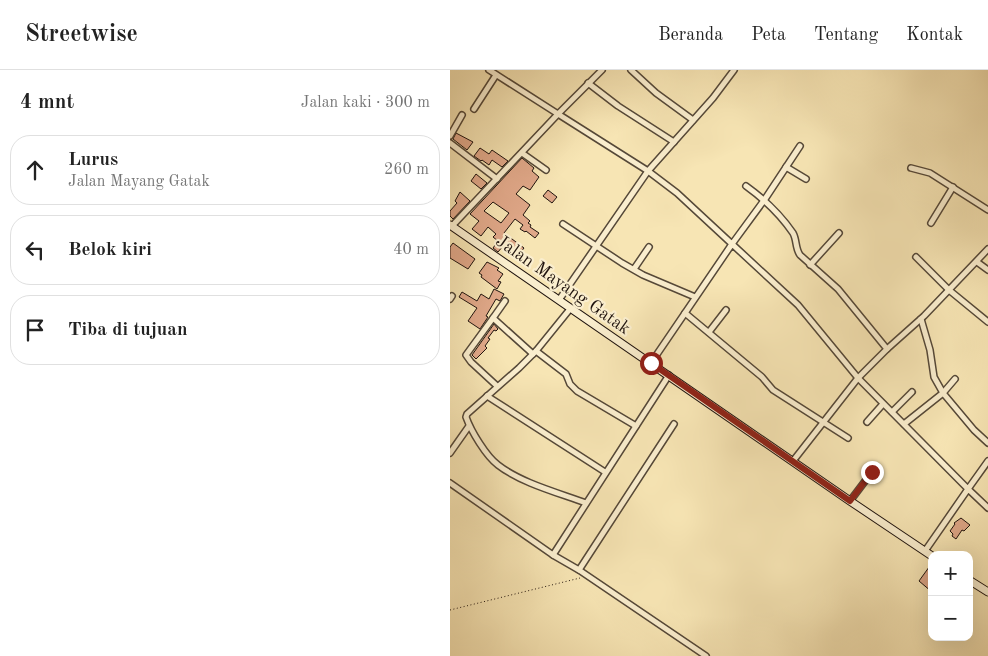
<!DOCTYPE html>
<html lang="id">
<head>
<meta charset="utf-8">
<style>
  :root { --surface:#fff; --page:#f2f2f2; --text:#222; --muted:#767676; --line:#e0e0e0 }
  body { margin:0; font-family:"Old Standard TT",serif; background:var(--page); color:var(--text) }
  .controls { position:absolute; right:15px; bottom:15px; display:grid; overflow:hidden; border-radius:10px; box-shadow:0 5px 20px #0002 }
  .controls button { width:45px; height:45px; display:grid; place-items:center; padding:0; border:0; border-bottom:1px solid var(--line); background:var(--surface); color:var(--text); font:25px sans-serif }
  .stop { position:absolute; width:15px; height:15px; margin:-11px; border:4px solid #8f2418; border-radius:50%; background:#fff }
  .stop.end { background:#8f2418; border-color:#fff; box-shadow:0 1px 5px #0008 }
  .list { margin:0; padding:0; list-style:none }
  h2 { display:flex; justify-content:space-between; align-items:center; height:65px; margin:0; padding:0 20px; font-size:21px }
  h2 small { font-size:16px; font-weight:400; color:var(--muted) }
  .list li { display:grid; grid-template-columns:32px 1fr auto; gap:15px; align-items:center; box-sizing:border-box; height:70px; margin:0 10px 10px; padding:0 10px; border:1px solid var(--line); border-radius:20px }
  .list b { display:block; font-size:19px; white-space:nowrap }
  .list p { margin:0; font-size:16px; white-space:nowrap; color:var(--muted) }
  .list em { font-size:16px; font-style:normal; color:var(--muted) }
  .icon { flex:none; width:28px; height:28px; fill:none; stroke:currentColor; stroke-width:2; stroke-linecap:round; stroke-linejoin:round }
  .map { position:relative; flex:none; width:538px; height:586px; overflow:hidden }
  header { display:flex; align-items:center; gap:30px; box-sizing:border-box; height:70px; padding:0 25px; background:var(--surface); border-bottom:1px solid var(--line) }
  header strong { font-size:24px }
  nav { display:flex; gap:28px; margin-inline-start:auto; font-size:18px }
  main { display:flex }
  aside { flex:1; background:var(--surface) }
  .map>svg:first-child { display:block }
</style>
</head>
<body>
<header>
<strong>Streetwise</strong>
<nav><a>Beranda</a><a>Peta</a><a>Tentang</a><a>Kontak</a></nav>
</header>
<main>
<aside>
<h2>4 mnt<small>Jalan kaki · 300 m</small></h2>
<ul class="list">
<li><svg class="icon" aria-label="ahead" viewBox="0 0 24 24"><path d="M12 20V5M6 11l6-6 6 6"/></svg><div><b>Lurus</b><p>Jalan Mayang Gatak</p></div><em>260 m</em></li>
<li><svg class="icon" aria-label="left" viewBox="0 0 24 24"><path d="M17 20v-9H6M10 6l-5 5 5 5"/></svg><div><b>Belok kiri</b></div><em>40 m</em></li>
<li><svg class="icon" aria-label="arrive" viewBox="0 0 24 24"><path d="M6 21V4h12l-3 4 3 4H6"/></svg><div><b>Tiba di tujuan</b></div></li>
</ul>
</aside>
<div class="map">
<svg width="538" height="586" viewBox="0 0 538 586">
  <rect width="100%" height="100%" fill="#f7e5b4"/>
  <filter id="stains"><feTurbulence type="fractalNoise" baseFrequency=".004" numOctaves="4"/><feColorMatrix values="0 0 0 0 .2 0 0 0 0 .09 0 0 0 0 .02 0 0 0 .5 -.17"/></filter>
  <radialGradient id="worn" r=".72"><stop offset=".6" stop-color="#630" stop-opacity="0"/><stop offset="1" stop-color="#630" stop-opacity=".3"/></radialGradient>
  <g fill="#e0a889" stroke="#1f130e" fill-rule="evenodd">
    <path d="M6,63L23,72L17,80L3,69Z"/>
    <path d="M30,78L39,84L42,80L58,91L52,97L42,90L39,95L32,90L31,91L24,86Z"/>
    <path d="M72,88L84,98L82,101L89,107L80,120L73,116L66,124L80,135L73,145L80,151L78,153L81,155L80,157L89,163L85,168L76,161L75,162L70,159L73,155L65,149L54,163L74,178L66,188L53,176L48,182L43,178L48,171L43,167L46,164L38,157L31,166L22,159L29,151L20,144ZM43,132L59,143L51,153L34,141Z"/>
    <path d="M26,104L37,113L31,119L21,111Z"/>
    <path d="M98,120L107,127L102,133L93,126Z"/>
    <path d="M10,122L20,131L3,149L0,146V141L7,133L5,131Z"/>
    <path d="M3,173L25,189L18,199L0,188V177Z"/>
    <path d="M37,192L49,198L47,200L53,204L48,211L51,212L47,219L31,207L32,205L29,203Z"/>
    <path d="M44,219L54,224L50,231L46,229L36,246L38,247L30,259L18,251L27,238L9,227L12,222L27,231L31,224L39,229Z"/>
    <path d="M44,254L48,259L46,261L44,260L38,268L40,269L35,276L37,278L26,289L22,285Z"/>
    <path d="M511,448L520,455L514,461L512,460L506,469L502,466L503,464L500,461L505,454L504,453Z"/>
    <path d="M482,493V522L469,511Z"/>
  </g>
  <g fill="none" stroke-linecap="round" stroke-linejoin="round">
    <defs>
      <g id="street">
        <path d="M39,0L108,44L152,0"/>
        <path d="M181,0L206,23L243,50"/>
        <path d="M138,13L168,36L224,72"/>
        <path d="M24,39L46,5"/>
        <path d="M0,66L12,45"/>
        <path d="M0,73L47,109"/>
        <path d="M72,83L96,100"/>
        <path d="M336,97L356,109"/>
        <path d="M461,98L480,103L538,140"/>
        <path d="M296,116C314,129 330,144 343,163C347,170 345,178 350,185L388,219L437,279L408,308L343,391"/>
        <path d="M481,153L503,117"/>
        <path d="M113,154L172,193L193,205L245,227"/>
        <path d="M2,156L108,44L198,101L227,123L282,174L315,129L350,76"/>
        <path d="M466,187L499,220L538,252"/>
        <path d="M527,192L538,200"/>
        <path d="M360,195L389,163"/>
        <path d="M184,199L199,177"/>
        <path d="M0,229L2,226"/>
        <path d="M109,230L198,101L263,28L284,0"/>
        <path d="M120,239L86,281L69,298L17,344L16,347C21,361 36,386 48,395C71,413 109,423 136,433"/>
        <path d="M235,243L312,307L323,320L398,368"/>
        <path d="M43,248L55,231"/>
        <path d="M259,262L276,240"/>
        <path d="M437,279L474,246L538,179"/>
        <path d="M86,281L116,304L120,314L127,321L186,356"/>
        <path d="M201,293L282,174L348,235L408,308L518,419L538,391"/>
        <path d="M505,309L493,323L524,360L538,373"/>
        <path d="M47,316L21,292L16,285L43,248L83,284"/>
        <path d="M37,326L155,402"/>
        <path d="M442,342L462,322"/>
        <path d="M417,352L433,334"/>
        <path d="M454,354L493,323L484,307L480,280L471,249"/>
        <path d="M0,383L19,356"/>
        <path d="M0,413L103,485L219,305"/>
        <path d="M400,431L422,402"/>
        <path d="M475,481L518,419L538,438"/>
        <path d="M103,485L129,500L256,586"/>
        <path d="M129,500L224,354"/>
      </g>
      <g id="secondary">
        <path d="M0,155L400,431L482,486"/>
        <path d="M519,510L538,522"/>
      </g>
    </defs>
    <use href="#street" stroke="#554838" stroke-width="8"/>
    <use href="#secondary" stroke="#1f130e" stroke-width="9"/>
    <path stroke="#1f130e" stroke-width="1" stroke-dasharray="1 2.5" stroke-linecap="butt" d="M0,540L130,508"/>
    <use href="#street" stroke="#faeece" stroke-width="5"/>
    <use href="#secondary" stroke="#faeece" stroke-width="7"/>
  </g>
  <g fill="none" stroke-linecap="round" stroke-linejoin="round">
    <path stroke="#8f2418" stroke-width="6" d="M201,293L400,431L422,402"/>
  </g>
  <g text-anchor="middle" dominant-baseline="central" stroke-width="4.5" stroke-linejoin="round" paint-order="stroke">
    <g font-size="18" fill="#1f130e" stroke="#faeece">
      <text transform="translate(113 215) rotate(35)">Jalan Mayang Gatak</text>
    </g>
  </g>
  <rect width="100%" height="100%" filter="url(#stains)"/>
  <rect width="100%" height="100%" fill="url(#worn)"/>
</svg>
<div class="controls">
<button>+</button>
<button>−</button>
</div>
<div class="stop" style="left:201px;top:293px"></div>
<div class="stop end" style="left:422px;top:402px"></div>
</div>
</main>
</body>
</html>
